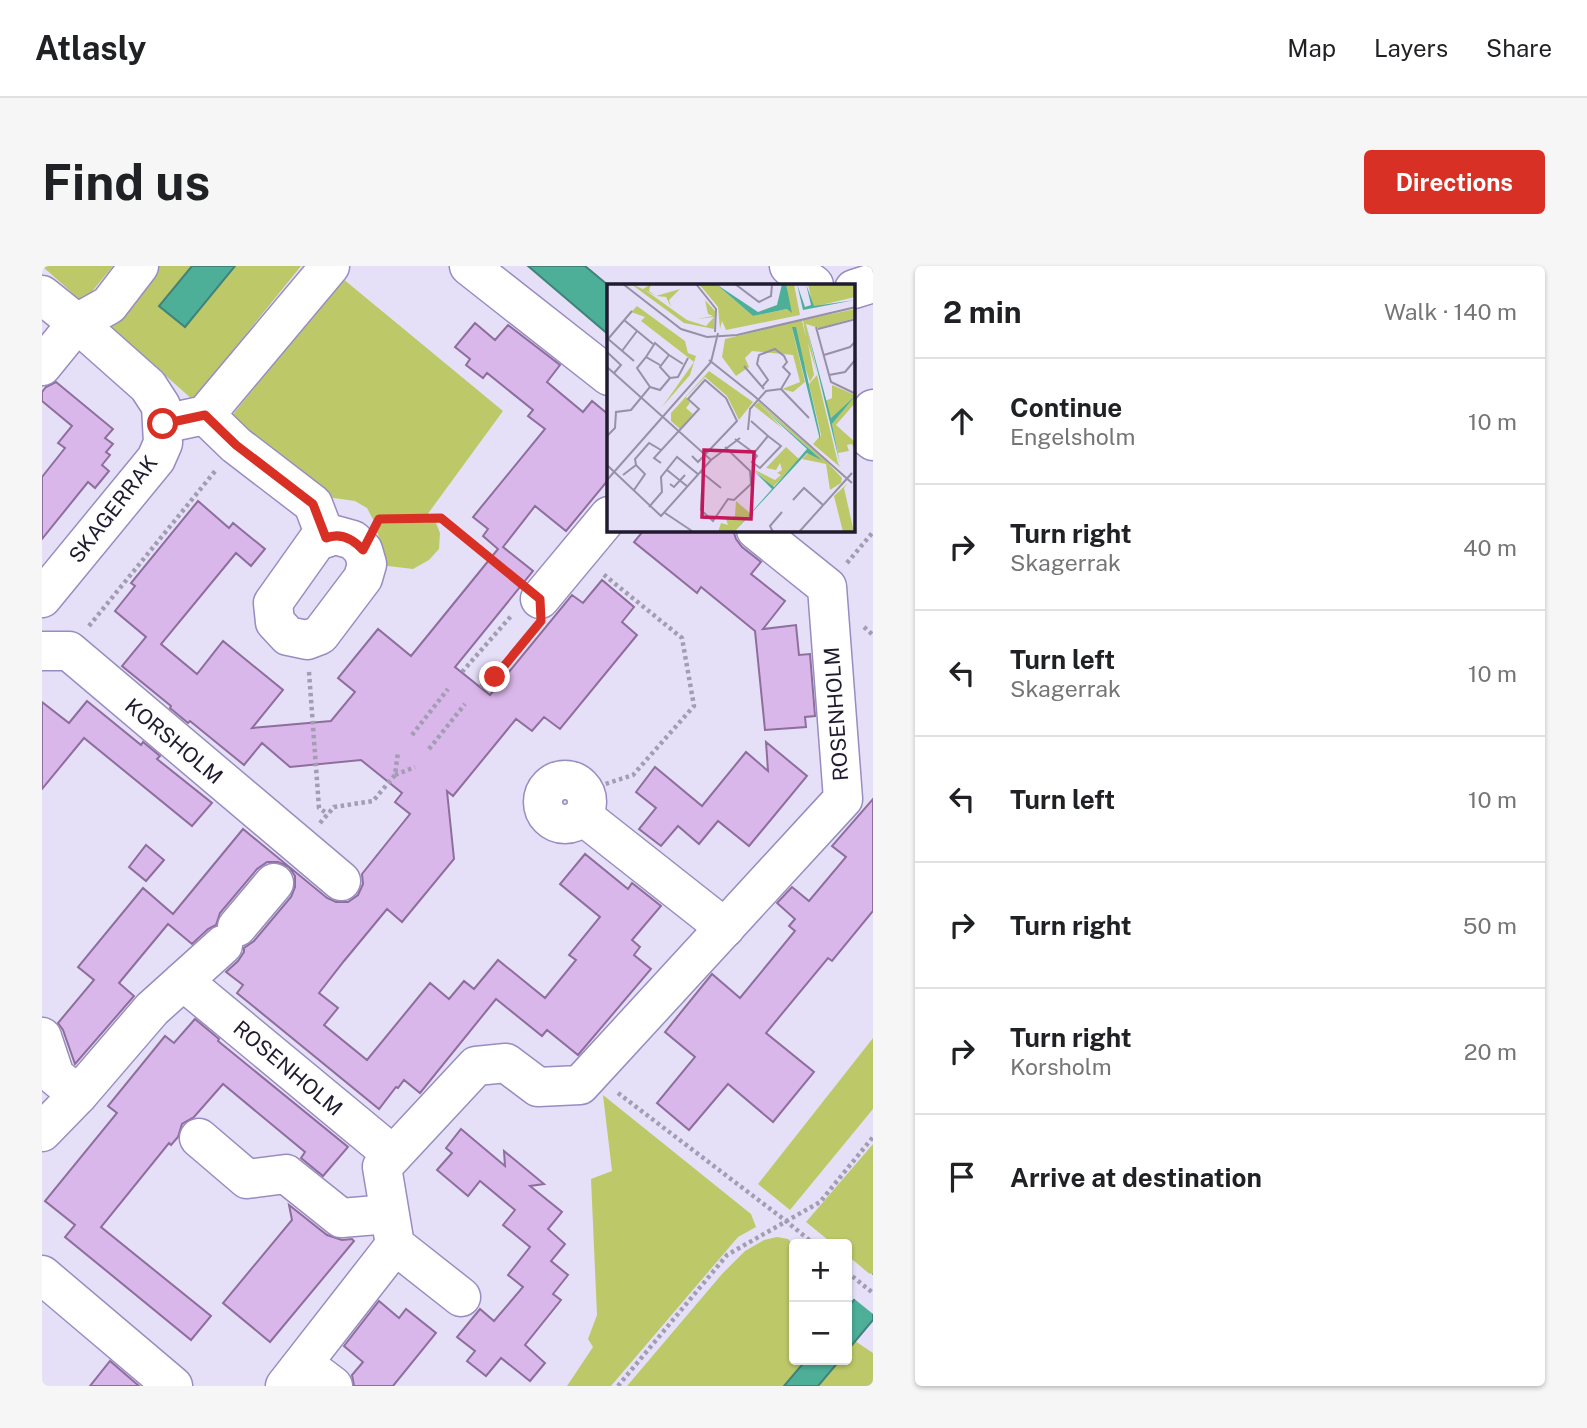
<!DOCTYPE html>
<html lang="en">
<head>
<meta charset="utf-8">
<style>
  :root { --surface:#fff; --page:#f6f6f6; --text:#202124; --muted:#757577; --line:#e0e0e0; --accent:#d93025 }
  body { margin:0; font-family:"Public Sans",sans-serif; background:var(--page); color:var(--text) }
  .controls { position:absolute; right:21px; bottom:21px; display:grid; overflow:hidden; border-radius:7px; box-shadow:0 2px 5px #0004 }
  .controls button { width:63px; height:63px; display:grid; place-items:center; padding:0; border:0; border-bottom:2px solid var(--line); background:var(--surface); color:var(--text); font:35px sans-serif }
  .stop { position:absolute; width:21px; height:21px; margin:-16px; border:5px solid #d93025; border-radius:50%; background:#fff }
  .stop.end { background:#d93025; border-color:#fff; box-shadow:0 2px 7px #0008 }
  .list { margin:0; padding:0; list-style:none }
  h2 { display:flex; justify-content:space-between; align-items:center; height:91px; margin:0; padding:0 28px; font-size:30px }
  h2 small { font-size:23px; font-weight:400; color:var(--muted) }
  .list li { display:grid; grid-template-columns:46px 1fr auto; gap:21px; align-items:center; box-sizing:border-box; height:126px; padding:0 28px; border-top:2px solid var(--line) }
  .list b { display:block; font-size:26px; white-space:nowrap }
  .list p { margin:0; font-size:23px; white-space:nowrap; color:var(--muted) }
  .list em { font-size:23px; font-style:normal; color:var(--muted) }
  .icon { flex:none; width:38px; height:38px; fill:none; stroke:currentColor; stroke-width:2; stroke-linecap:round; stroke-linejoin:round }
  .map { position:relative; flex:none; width:831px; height:1120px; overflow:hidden; border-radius:7px }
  header { display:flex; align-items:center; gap:42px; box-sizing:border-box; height:98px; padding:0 35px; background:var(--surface); border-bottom:2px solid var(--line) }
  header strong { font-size:33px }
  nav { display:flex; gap:38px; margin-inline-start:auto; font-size:24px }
  .intro { display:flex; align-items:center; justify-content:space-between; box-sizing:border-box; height:168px; padding:0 42px }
  h1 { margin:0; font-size:49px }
  .button { padding:18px 32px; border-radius:7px; background:var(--accent); color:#fff; font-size:24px; font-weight:700 }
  main { display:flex; gap:42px; padding:0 42px }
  aside { flex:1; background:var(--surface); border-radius:7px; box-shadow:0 2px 5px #0004 }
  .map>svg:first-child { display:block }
</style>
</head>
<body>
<header>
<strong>Atlasly</strong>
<nav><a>Map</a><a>Layers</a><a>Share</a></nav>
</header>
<div class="intro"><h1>Find us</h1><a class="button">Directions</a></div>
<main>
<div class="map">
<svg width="831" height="1120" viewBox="0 0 831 1120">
  <rect width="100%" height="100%" fill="#e5e0f7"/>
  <g fill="#bdc969">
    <path d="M0,0H71L48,28L37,33Z"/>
    <path d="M105,0H150L118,40L143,61L193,0H259L151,134L62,55Z"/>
    <path d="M300,12L461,145L385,249L394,257L398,267L397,283L387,294L371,303L338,299L339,281L334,259L325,242L313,235L278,230L184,157Z"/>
    <path d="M831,772V843L748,944L716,918Z"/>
    <path d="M561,829L709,948L714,961L696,971L569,1120H525L551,1081L546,1073L555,1049L549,913L570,905Z"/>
    <path d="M831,878V1009L830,1010L805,989V978H791L764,956Z"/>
    <path d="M735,971L746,973L752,979V1094H764L742,1120H585L680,1008L703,985L722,974Z"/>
    <path d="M813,1075L831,1087V1120H776L798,1094H805V1085Z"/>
  </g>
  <g fill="#4daf98" stroke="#408379" stroke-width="2">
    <path d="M150,0H193L143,61L117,40Z"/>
    <path d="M486,0H543L567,20V69Z"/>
    <path d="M831,1009V1054L805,1085V1043Z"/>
    <path d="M764,1094H798L776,1120H742Z"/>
  </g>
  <path fill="#e5e0f7" d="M828,1007L831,1009V1048L810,1031Z"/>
  <g fill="#dab7ea" stroke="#8e6e9c" stroke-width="2">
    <path d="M433,57L453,74L466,59L518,99L505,116L541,146L550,135L567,149V213L524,265L493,240L461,281L491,305L413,401L448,429L530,329L541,337L560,314L592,341L580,356L595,369L518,463L502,451L490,465L474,453L411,530L405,525L412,593L360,656L345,643L302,695L277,727L296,742L282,759L325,794L388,717L407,733L422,715L432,723L456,694L503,732L534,694L527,689L558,651L518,618L543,588L586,623L590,617L619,640L590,674L598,681L592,689L609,703L536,789L505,764L500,770L454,733L378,827L362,814L356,822L354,821L337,843L195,727L201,719L184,706L196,695L202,686V682L212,675L249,631L253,621V610L247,601L236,596H225L215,603L178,647L174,659L166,663L150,678L126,658L77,717L92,730L33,798L21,764L16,757L52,714L36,701L101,622L131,648L201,563L285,632L294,636H306L316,629L321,618L320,608L368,548L353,536L360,527L319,494L248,501L220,477L202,499L148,455L146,457L128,442L129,440L80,400L104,371L73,345L93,320L89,317L156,235L187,262L191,257L223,283L209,300L194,287L119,378L155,408L181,375L241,424L210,462L289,455L313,426L296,412L336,363L369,390L456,283L441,270L446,263L431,251L503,163L486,150L491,144L445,107L441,112L424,99L428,93L413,81Z"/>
    <path d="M14,116L71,163L63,172L71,178L64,186L68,189L60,199L67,205L53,222L46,216L0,273V211L23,182L16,177L30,160L0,135V126L4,121Z"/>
    <path d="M602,264H691L694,273L700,281L719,296L709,308L743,335L721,363L754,359L757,389L768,388L773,450L763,451L764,461L723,464L713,365L659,321L655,327L592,276Z"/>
    <path d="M45,435L99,479L101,476L118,490L115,493L170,537L150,560L42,472L0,523V436L27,457Z"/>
    <path d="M724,476L765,510L707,580L676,555L657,578L636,560L619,580L597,563L614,542L594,526L613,501L660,540L704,486L726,505Z"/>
    <path d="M831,533V645L790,695L786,692L724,767L772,806L731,856L686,818L647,864L615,837L653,791L623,766L670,708L698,732L753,665L747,660L753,653L735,637L750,621L767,635L804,591L790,580Z"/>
    <path d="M104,579L122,594L104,615L87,601Z"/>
    <path d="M153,753L177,773L176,775L306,881L281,910L259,892L263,886L181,818L152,851L140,858L136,871L129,879L127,877L59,961L169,1050L149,1074L23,971L33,959L3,935L75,847L66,840L123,770L132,777Z"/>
    <path d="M419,863L463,900L462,885L502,918L488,920L520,946L506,963L523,978L509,995L526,1009L511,1028L519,1034L483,1079L503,1097L488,1115L459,1092L444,1110L425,1095L433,1085L415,1071L438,1043L452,1055L481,1021L466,1009L488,981L461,959L473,944L438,915L426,930L395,904L410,887L404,882Z"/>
    <path d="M247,939L285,969L300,974L310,973L312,975L228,1076L181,1037L250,954Z"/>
    <path d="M337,1035L357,1052L364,1043L394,1067L351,1120H312L310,1109L321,1096L302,1080Z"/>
    <path d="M68,1095L97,1120H48Z"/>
  </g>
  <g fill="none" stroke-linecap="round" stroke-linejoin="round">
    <defs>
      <g id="minor">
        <path d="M427,0L567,110"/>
        <path d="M747,0L772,19"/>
        <path d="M812,23L831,17"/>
        <path d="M0,29L35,57L106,120L119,140L121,177L114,193L0,332"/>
        <path d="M0,100L35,57L67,39L97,0"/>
        <path d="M831,143L816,163L831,175"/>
        <path d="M163,149L194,179L271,238L284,272"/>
        <path d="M121,158L163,149L288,0"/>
        <path d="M293,269L311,274L321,284L325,298L321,312L278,369L265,374L246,370L233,356L231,337L275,275Z"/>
        <path d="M498,333L567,250"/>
        <path d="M0,385H27L299,615"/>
        <circle cx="523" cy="536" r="22"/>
        <path d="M541,550L683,662"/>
        <path d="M195,661L232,617"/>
        <path d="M141,715L351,889"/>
        <path d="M0,771L13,810L36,829L0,866"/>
        <path d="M36,829L110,743L181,679"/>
        <path d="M157,872L205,913L244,908L299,952L347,948"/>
        <path d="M0,1009L131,1120"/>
        <path d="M419,1031L353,979L340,901L434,800L464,797L496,821L538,819L801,533L785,321L714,264"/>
        <path d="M262,1098L291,1120"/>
        <path d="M243,1120L353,979"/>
      </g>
    </defs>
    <use href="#minor" stroke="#998cc1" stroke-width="41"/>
    <g stroke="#a29db3" stroke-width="4.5" stroke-dasharray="3.5 3.5" stroke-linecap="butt">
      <path d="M336,254L337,253L399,252L473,313"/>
      <path d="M805,297L831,266"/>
      <path d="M47,360L174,204"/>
      <path d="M822,361L831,369"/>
      <path d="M267,406L277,542L286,548"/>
      <path d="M420,406L470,349"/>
      <path d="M438,421L453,411L492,363"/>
      <path d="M370,469L406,423"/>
      <path d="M387,483L423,438"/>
      <path d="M353,509L373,501"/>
      <path d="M557,520L591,509L652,440L640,372L561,308"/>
      <path d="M278,557L292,541L331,535L353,509L356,486"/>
      <path d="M576,827L744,955L772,978"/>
      <path d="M805,1006L831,1027"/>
      <path d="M576,1120L685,989L778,936L831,871"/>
    </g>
    <use href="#minor" stroke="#fff" stroke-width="38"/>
  </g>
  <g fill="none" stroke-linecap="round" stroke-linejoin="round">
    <path stroke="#d93025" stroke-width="9" d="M121,158L163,149L194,179L271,238L284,272C299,266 311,273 321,284L337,253L399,252L498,333L499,355L453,411"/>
  </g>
  <g text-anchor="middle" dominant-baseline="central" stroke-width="7" stroke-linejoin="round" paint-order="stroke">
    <g font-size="21" fill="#211b30" stroke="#fff">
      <text transform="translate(71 243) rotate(-52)">SKAGERRAK</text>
      <text transform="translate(794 448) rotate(-94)">ROSENHOLM</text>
      <text transform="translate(132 475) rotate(40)">KORSHOLM</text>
      <text transform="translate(246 802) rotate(40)">ROSENHOLM</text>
    </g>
  </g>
  <g transform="translate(565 18)">
    <rect width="248" height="248" fill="#e5e0f7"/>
    <path d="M24,0L36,5L44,0L42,7L49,12L73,5L62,16L64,23L59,13L49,12L38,6L80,36L99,42L107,33L90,35L106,32L101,30L98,16L108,27L107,45L77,39ZM92,0H109L146,32L181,25L179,0H187L193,31L119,46L115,37L113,45L111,23ZM201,0H248V13L206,23ZM30,22L78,57L81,69L89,72L83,91L55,123L87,78L34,37L38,33L24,28ZM248,25V34L212,44L199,40L210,89L201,59L207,91L203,98L185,44L198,98L186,108L175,105L193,98L186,71L145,67L138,74L142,83L129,92L115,73L118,55L195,36L199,54L196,36ZM102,87L146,118L132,136L120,112L98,93L79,113L83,119L79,124L86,130L73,145L64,137V129ZM210,91L231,179L233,183L206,160L214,151L202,100ZM225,101L248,111V119L229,141L248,158V168L245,160L240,161L242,167L231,169L225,140L246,114L224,134L218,117L225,114ZM152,118L218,176L235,194L234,199L223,206L219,180L195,175L201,169L216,177L152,120L175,144L147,122ZM179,163L192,175L166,203L146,185L168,196L174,191L170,189L175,186L173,179L169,186L159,184ZM241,199L237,204L247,248H236L227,212ZM129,217L144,230L127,248H111L114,239L121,241L119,235L128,232Z" fill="#bdc969"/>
    <path d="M109,0L151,28L170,21L175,0H179L185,29L180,25L146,32ZM190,0L198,23L204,21L199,0L207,22L248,16L196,26ZM199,40L224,134L248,112L225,140L233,180ZM189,43L213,150V156L185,43ZM151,120L216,177L200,169L127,248L165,205L147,187L167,203L200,165Z" fill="#4daf98"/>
    <path fill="none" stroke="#9791a7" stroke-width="2" d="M16,0L74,45L100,53L130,51L249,23M89,0L109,25L108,48M128,0L152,18L164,12L165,0M17,36L46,60M209,43L224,98L249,110M211,45L249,35M0,54L27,77M1,55L25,27M15,67L30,47M0,68L14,81L7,89M217,71L243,63L249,57M39,73L48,59L62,71M102,76L146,111M76,80L62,71L53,83L63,94L71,93L81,74M137,82L157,105M0,83L104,176L54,232L1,182M222,91L238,88L249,75M43,103L53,106L63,94M155,103L161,96L150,80L152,71L168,65L177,72L180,78L176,83L183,90L174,105L202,134M146,111L245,199M144,137L161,152L147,169L150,172L145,178L153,184L174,162L161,152M141,146L143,125L159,107L174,105M0,152L8,144L9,128L24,126L43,103L30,84L39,73L53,81M128,155L147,169M104,176L133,154M54,179L47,174L92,125L81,115L98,96L119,114L130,137L91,178L85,172M29,181L28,175L42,159L54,166M60,186L81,203M94,188L114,204M16,191L29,181L38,190L27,206M0,196L104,78L111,49M63,200L67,203L78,191M95,207L94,226L106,237L121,215L127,216L144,200L143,187L118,163M186,216L197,204L216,221M42,223L55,208L54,193L70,173L92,191M58,229L85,247M166,248L163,242L175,228M192,248L245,189"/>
    <path fill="#c2185b" fill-opacity="0.15" stroke="#c2185b" stroke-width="3.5" d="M97,166L147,168L144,235L95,233Z"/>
    <rect width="248" height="248" fill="none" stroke="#211b30" stroke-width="3.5"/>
  </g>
</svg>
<div class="controls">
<button>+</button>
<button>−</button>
</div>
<div class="stop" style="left:121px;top:158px"></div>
<div class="stop end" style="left:453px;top:411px"></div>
</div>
<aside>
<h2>2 min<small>Walk · 140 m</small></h2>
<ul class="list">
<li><svg class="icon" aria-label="ahead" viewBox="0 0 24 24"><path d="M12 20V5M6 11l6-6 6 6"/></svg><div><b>Continue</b><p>Engelsholm</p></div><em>10 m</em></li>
<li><svg class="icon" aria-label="right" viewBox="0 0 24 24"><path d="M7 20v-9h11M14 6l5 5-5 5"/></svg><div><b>Turn right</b><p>Skagerrak</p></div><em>40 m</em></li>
<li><svg class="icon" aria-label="left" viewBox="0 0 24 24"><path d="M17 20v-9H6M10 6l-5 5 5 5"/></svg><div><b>Turn left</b><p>Skagerrak</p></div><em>10 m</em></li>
<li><svg class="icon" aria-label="left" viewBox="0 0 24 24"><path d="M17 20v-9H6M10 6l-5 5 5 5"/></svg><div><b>Turn left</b></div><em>10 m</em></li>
<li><svg class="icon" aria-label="right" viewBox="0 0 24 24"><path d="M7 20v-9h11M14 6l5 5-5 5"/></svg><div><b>Turn right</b></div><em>50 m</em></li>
<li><svg class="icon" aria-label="right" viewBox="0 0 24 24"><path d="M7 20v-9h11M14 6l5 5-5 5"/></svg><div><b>Turn right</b><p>Korsholm</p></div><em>20 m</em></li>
<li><svg class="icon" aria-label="arrive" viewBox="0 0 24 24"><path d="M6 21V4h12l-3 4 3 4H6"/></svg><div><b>Arrive at destination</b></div></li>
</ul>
</aside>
</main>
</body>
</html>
